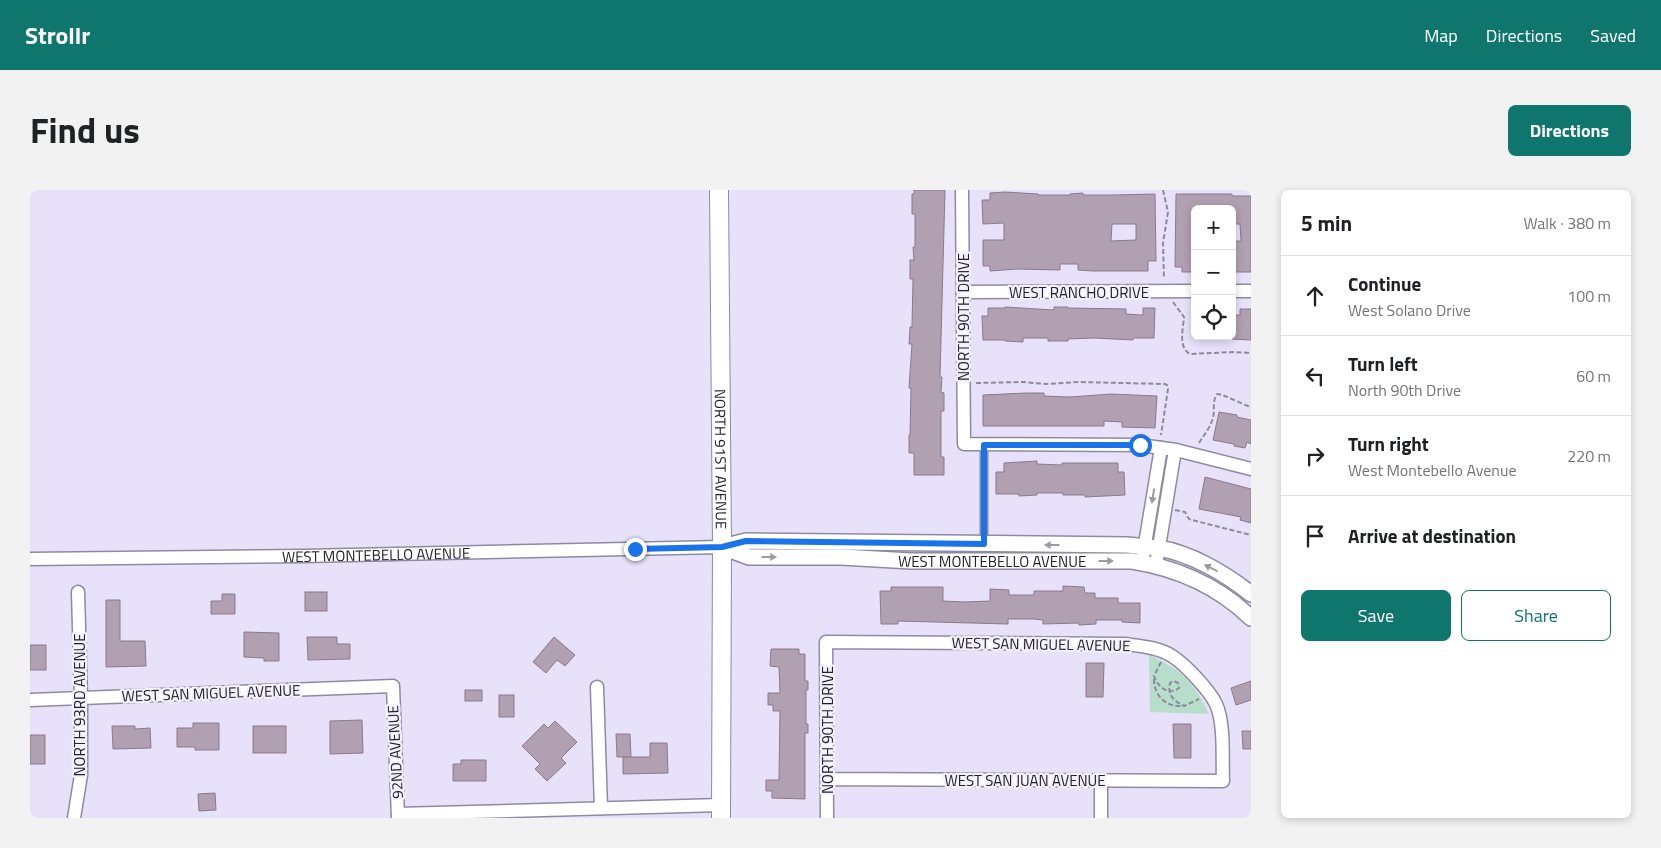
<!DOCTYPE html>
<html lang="en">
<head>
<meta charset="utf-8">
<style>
  :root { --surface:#fff; --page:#f2f2f2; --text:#202124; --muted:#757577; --line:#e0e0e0; --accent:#0f766e }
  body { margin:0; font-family:"Titillium Web",sans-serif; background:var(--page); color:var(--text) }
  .controls { position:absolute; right:15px; top:15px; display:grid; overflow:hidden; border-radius:8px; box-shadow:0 2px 8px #0003 }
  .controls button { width:45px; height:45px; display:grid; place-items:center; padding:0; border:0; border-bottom:1px solid var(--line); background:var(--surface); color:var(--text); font:25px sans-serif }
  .stop { position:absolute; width:15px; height:15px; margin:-11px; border:4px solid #1a73e8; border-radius:50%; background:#fff }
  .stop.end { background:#1a73e8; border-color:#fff; box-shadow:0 1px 5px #0008 }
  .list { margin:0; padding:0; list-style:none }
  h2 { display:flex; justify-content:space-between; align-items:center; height:65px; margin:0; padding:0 20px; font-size:21px }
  h2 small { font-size:16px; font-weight:400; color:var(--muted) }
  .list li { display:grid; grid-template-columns:32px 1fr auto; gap:15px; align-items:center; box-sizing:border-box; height:80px; padding:0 20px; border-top:1px solid var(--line) }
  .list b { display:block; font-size:19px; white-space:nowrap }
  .list p { margin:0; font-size:16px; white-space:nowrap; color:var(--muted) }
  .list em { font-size:16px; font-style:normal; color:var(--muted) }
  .actions { display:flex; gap:10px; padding:15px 20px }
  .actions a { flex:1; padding:11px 0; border:1px solid var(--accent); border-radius:8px; text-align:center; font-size:18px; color:var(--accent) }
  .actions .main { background:var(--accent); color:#fff }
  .icon { flex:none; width:28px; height:28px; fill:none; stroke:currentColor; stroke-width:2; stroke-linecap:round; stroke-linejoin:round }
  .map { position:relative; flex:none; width:1221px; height:628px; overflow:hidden; border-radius:8px }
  header { display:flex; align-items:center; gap:30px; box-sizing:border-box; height:70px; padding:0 25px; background:var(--accent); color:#fff }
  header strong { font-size:24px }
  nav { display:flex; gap:28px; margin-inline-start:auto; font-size:18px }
  .intro { display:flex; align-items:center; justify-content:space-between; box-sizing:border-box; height:120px; padding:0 30px }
  h1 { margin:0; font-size:35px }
  .button { padding:12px 22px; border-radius:8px; background:var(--accent); color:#fff; font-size:18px; font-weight:700 }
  main { display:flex; gap:30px; padding:0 30px }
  aside { flex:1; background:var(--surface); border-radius:8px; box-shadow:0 2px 8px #0003 }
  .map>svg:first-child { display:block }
</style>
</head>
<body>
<header>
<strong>Strollr</strong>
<nav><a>Map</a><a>Directions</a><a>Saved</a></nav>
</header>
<div class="intro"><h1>Find us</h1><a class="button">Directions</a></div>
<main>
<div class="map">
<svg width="1221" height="628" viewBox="0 0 1221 628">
  <rect width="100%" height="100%" fill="#e7e1fa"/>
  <path fill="#b7decb" d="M1119,465C1152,480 1164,492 1179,524L1120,522Z"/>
  <g fill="#b19fb2" stroke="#8b798c" fill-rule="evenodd">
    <path d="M884,0H915L910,187H912L911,202L914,203V221H911V267H914V285H884V263H879V245H880L881,198H879L882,154H879L880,137H882L883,89H880V70H884L883,57H885V24H882V4H884Z"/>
    <path d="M975,2L1008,4V5H1040V4L1053,3V5H1084L1125,4L1126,71H1118V81H1063L1048,80V74H1030V80L987,79L960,81V76H953V50H974V33L953,34L952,10H960V3ZM1082,34H1106V50L1081,51Z"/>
    <path d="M1146,4H1202V6H1221V82H1202V51H1211L1210,34H1202V19H1164V82H1152V77H1145Z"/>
    <path d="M975,117L1024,120V117H1038V118L1096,119V124L1113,125V118H1125L1124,148H1103V150L1064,148L1038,149V151H1018V148H993V152L975,151V150H953L952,126H958V118H975Z"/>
    <path d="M1210,119H1221V150L1202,149V125H1210Z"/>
    <path d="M996,203H1014V206L1040,207L1081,204L1127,206L1125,238L1092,237V232L1074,231V236H953V205Z"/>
    <path d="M1189,222L1207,225V227L1221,230V254L1217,252L1215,258L1204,256V254L1183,250Z"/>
    <path d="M1007,271V274L1032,275V273H1088V282H1094L1095,305L1055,307V305H1033V303H1007V305L989,306V304H966V282H974V273Z"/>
    <path d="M1175,287L1221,299V333L1210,330L1211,327L1169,319Z"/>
    <path d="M1033,396L1054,397L1055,403H1065V408H1088V413H1110V433L1092,432V430H1066V434L1049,435V433L1013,434V430L1004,429H978V434L868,431V434H851L850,401H861V397H913V411L934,412L960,411V399L979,400V405H1004V401H1033Z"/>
    <rect x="275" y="402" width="22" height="19"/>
    <path d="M192,404H205V424H181V411H192Z"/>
    <path d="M76,410H90V451H115L116,476L76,477Z"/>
    <path d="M214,442L249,443V471H234V468L214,467Z"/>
    <path d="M277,447H307V454H320V469L278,470Z"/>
    <path d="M524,447L545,465L535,476L527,470L516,483L503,472Z"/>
    <rect x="0" y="455" width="16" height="25"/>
    <path d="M741,459H769V464H775V491H778V500H776V534H778V543H775V609L742,608V601H736V590H749L750,521H743V515H738V503H750L749,477L740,476Z"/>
    <path d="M1056,473H1074L1073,507H1056Z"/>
    <path d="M1221,491V510L1206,515L1201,498Z"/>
    <rect x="435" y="500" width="17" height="11"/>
    <rect x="469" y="505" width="15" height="22"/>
    <path d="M332,530L333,563L300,564V531Z"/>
    <path d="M525,531L547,552L531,568L536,573L517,591L505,579L510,574L492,556L514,534L518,538Z"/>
    <path d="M163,533H189V560H165V557H147V538H163Z"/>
    <path d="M1143,534H1161V568H1144Z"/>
    <path d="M82,536H105V539L120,538L121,558L83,559Z"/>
    <rect x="223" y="536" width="33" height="27"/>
    <path d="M1212,541H1221V559H1213Z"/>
    <path d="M586,544H600L601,567H587Z"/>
    <rect x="0" y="545" width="15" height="29"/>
    <path d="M620,553H637L638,583L593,584V567H620Z"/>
    <path d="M431,570H456V591H423V574H431Z"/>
    <path d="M185,603L186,620L169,621L168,604Z"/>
  </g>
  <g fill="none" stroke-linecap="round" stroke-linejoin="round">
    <defs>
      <path id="service" d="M954,255V353"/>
      <g id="minor">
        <path d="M932,0L934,254L1110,255L1146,260L1221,279"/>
        <path d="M1202,101H1221"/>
        <path d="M933,102L1165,101"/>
        <path d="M1113,366L1131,258"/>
        <path id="s1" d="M0,369L274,366L692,357"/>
        <path d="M1126,375L1145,260"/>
        <path d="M567,497L571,618"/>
        <path d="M0,510L363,496L368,628"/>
        <path d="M797,589L1193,591C1192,569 1195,534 1186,514C1179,500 1156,475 1142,466C1128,457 1109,456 1094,454L796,452L797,628"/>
        <path d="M1071,590V628"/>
        <path d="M368,624L691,615"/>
        <path d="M44,628L51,585V508L48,402"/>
      </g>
      <g id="tertiary">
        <path id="s2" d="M692,357L719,367H811L881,371H1102C1147,378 1188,396 1221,428"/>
        <path d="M692,357L716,351L1097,355C1108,356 1118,357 1128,358C1161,363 1196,384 1221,404"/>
      </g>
      <g id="secondary">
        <path id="s3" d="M689,0L692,357L691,628"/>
      </g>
    </defs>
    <use href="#service" stroke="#8f8aa1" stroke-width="9"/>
    <use href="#minor" stroke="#8f8aa1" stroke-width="15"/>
    <use href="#tertiary" stroke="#8f8aa1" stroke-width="18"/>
    <use href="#secondary" stroke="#8f8aa1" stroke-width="20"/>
    <g stroke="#8e8a9c" stroke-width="2" stroke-dasharray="5 2.5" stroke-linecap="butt">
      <path d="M1133,0L1138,22L1133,53L1134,89"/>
      <path d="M1143,112L1154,127C1153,139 1148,158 1160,164L1204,162L1221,163"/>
      <path d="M946,193L992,192L1016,194L1049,192L1135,194L1137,195L1138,199L1131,245"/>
      <path d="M1169,253C1174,245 1180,238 1183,228C1185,220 1182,211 1187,204C1194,204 1211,214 1221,217"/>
      <path d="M1145,320L1155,322L1159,329L1162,330L1221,345"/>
      <path d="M1131,472L1124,486C1128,497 1138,506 1149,498L1148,493L1144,491L1140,493C1137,505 1144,511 1154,516L1169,509"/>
      <path d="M1124,489C1124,505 1135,517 1152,516"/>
    </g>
    <use href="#service" stroke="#fff" stroke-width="6"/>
    <use href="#minor" stroke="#fff" stroke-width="12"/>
    <use href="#tertiary" stroke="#fff" stroke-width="15"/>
    <use href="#secondary" stroke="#fff" stroke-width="18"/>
  </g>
  <defs><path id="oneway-solid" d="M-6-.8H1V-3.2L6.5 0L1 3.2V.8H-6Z" transform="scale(1.25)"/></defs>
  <g fill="#9c9b9f">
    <use href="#oneway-solid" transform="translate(1123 306) rotate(99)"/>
    <use href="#oneway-solid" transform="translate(1022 355) rotate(-180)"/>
    <use href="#oneway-solid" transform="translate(739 367)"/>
    <use href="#oneway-solid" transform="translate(1076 371)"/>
    <use href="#oneway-solid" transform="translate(1181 378) rotate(-154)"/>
  </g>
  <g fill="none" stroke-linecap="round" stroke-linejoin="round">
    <path stroke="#1a73e8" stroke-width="6" d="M605,359L692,357L716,351L954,354V255H1110"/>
  </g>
  <g text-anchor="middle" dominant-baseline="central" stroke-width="4.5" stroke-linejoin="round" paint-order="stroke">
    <g font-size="15" fill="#222029" stroke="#f3f1fb">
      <text x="1049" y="102">WEST RANCHO DRIVE</text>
      <text transform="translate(933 127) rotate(-90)">NORTH 90TH DRIVE</text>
      <text stroke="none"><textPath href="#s3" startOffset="269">NORTH 91ST AVENUE</textPath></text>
      <text stroke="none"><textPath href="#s1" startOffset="346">WEST MONTEBELLO AVENUE</textPath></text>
      <text stroke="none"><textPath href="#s2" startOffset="272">WEST MONTEBELLO AVENUE</textPath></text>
      <text transform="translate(1011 454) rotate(1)">WEST SAN MIGUEL AVENUE</text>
      <text transform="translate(181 503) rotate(-2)">WEST SAN MIGUEL AVENUE</text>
      <text transform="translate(49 515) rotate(-90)">NORTH 93RD AVENUE</text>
      <text transform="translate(797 540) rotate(-90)">NORTH 90TH DRIVE</text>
      <text transform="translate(365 562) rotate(-93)">92ND AVENUE</text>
      <text x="995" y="590">WEST SAN JUAN AVENUE</text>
    </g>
  </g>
</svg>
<div class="controls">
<button>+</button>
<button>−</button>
<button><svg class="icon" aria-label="locate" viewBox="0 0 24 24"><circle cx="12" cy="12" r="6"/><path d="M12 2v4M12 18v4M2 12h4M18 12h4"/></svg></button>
</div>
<div class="stop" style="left:1110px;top:255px"></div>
<div class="stop end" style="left:605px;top:359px"></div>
</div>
<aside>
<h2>5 min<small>Walk · 380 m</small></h2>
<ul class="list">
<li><svg class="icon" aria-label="ahead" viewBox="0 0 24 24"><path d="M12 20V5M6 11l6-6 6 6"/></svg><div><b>Continue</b><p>West Solano Drive</p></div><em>100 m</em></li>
<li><svg class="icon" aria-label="left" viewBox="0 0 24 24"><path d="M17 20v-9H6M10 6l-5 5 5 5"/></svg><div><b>Turn left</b><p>North 90th Drive</p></div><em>60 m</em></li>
<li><svg class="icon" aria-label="right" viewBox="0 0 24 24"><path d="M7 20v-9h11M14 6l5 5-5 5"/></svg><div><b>Turn right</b><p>West Montebello Avenue</p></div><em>220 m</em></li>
<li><svg class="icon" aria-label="arrive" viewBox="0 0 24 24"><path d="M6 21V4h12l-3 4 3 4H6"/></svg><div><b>Arrive at destination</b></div></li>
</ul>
<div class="actions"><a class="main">Save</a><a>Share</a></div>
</aside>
</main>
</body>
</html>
